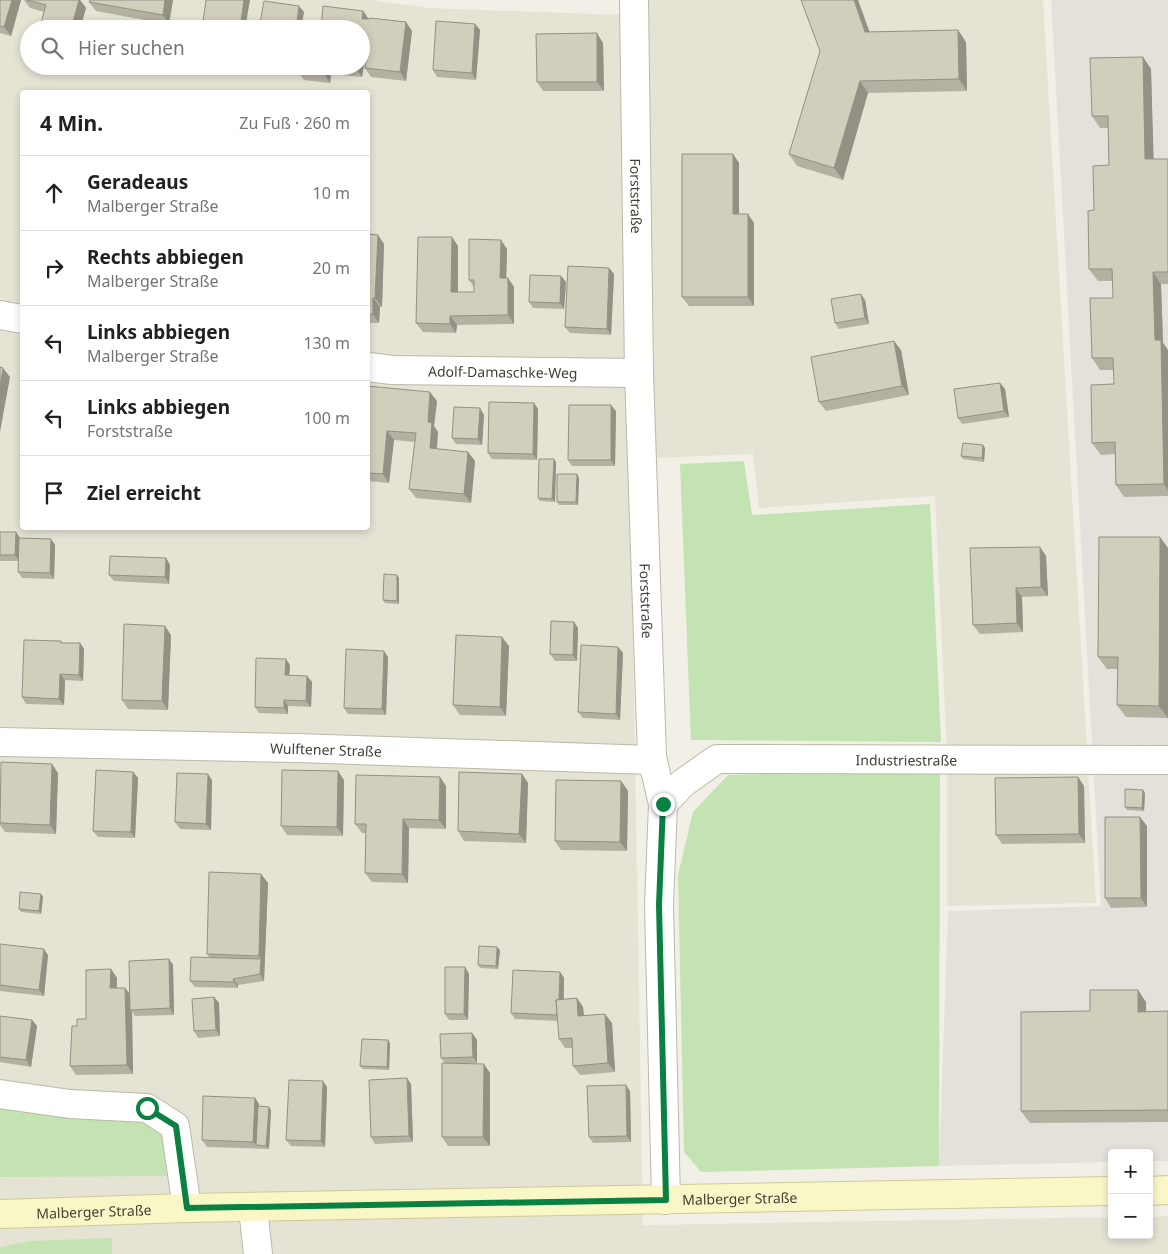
<!DOCTYPE html>
<html lang="de">
<head>
<meta charset="utf-8">
<style>
  :root { --surface:#fff; --page:#f6f6f6; --text:#202124; --muted:#757577; --line:#e0e0e0 }
  body { margin:0; font-family:"Noto Sans",sans-serif; background:var(--page); color:var(--text) }
  .controls { position:absolute; right:15px; bottom:15px; display:grid; overflow:hidden; border-radius:5px; box-shadow:0 2px 8px #0003 }
  .controls button { width:45px; height:45px; display:grid; place-items:center; padding:0; border:0; border-bottom:1px solid var(--line); background:var(--surface); color:var(--text); font:25px sans-serif }
  .stop { position:absolute; width:15px; height:15px; margin:-11px; border:4px solid #0b8043; border-radius:50%; background:#fff }
  .stop.end { background:#0b8043; border-color:#fff; box-shadow:0 1px 5px #0008 }
  .list { margin:0; padding:0; list-style:none }
  h2 { display:flex; justify-content:space-between; align-items:center; height:65px; margin:0; padding:0 20px; font-size:21px }
  h2 small { font-size:16px; font-weight:400; color:var(--muted) }
  .list li { display:grid; grid-template-columns:32px 1fr auto; gap:15px; align-items:center; box-sizing:border-box; height:75px; padding:0 20px; border-top:1px solid var(--line) }
  .list b { display:block; font-size:19px; white-space:nowrap }
  .list p { margin:0; font-size:16px; white-space:nowrap; color:var(--muted) }
  .list em { font-size:16px; font-style:normal; color:var(--muted) }
  .icon { flex:none; width:28px; height:28px; fill:none; stroke:currentColor; stroke-width:2; stroke-linecap:round; stroke-linejoin:round }
  .map { position:relative; flex:none; width:1168px; height:1254px; overflow:hidden }
  .search { position:absolute; background:var(--surface); box-shadow:0 2px 8px #0003; left:20px; top:20px; width:350px; height:55px; display:flex; align-items:center; gap:12px; box-sizing:border-box; padding:0 18px; border-radius:28px; color:var(--muted); font-size:19px }
  .panel { position:absolute; background:var(--surface); box-shadow:0 2px 8px #0003; left:20px; top:90px; width:350px; height:440px; border-radius:5px }
  .map>svg:first-child { display:block }
</style>
</head>
<body>
<div class="map">
<svg width="1168" height="1254" viewBox="0 0 1168 1254">
  <rect width="100%" height="100%" fill="#f2f0e6"/>
  <path fill="#e5e3d4" fill-rule="evenodd" d="M0,0H371L430,8L622,15L624,0H1043L1096,903L947,906V755L935,496L759,508L753,454L630,459L643,1225L1112,1217V1235H1149V1217L1168,1216V1254H0ZM29,29H361V66H29ZM22,92H368V528H22Z"/>
  <path fill="#e4e1db" d="M1051,0H1168V1161H1149V1153H1112V1162L939,1166L948,911L1101,906Z"/>
  <g fill="#c3e3b2">
    <path d="M744,461L752,515L930,504L941,742L691,740L680,464Z"/>
    <path d="M940,769L939,1166L701,1172L684,1152L678,875L693,812L728,775Z"/>
    <path d="M0,1105L144,1121L162,1135L167,1176L0,1177Z"/>
    <path d="M112,1238V1254H0V1247L31,1241Z"/>
  </g>
  <g fill="none" stroke-linecap="round" stroke-linejoin="round">
    <defs>
      <g id="street">
        <path id="s1" d="M634,0L639,373L652,757L663,804L659,905L666,1200"/>
        <path d="M0,315L22,319"/>
        <path id="s2" d="M368,367L392,370L639,373"/>
        <path id="s3" d="M0,742L297,748L652,760"/>
        <path id="s4" d="M663,804L683,783L717,759L1168,760"/>
        <path d="M0,1094L70,1104L147,1108L175,1126L187,1208"/>
        <path d="M253,1208L258,1254"/>
      </g>
      <g id="secondary">
        <path d="M1149,1191L1168,1190"/>
        <path id="s5" d="M0,1214L187,1208L1112,1191"/>
      </g>
    </defs>
    <use href="#street" stroke="#bcb9a9" stroke-width="30"/>
    <use href="#secondary" stroke="#ceca99" stroke-width="30"/>
    <use href="#street" stroke="#fff" stroke-width="28"/>
    <use href="#secondary" stroke="#faf7c7" stroke-width="28"/>
  </g>
  <g fill="#b5b1a2">
    <path d="M0,0H21L11,36L0,33Z"/>
    <path d="M24,0H80L86,8L80,29H45L41,23L44,12L30,8Z"/>
    <path d="M173,0L169,21L186,27V29H166V24L96,11L89,2Z"/>
    <path d="M858,0L869,32L966,42L967,91L868,93L843,180L797,166L789,154Z"/>
    <path d="M363,11L369,19L412,31L406,81L371,77L365,68L367,51H366L362,77L331,74L330,83L304,80L298,71L299,66H361V29Z"/>
    <path d="M475,24L480,30L476,80L437,77L433,70Z"/>
    <path d="M603,43L604,91H543L537,82Z"/>
    <path d="M1143,57L1151,69L1153,159H1168V284H1161L1163,343L1168,350V496L1124,497L1116,485L1115,454L1101,455L1092,443L1114,384V370H1100L1092,358L1113,298V281H1098L1089,269L1094,210L1109,165L1108,128H1100L1092,116Z"/>
    <path d="M733,154L739,163V214L754,223V306H689L682,297Z"/>
    <path d="M368,234L378,235L384,244L382,307H380L379,323H368Z"/>
    <path d="M452,237L458,246V292H474V287L469,280L507,249L506,278H508L514,287V324L457,325L456,333L423,332L416,323Z"/>
    <path d="M609,268L614,274L611,335L570,333L565,327Z"/>
    <path d="M561,276L566,282L564,309L533,308L529,302Z"/>
    <path d="M865,300L869,324L839,329L835,323Z"/>
    <path d="M901,350L909,395L826,411L819,402Z"/>
    <path d="M1000,383L1005,389L1009,417L962,424L958,418Z"/>
    <path d="M368,386L437,401L434,426L438,432L437,449L468,452L475,461L471,503L416,498L409,489L415,442L394,440L389,483L368,481Z"/>
    <path d="M534,403L538,409L537,460L492,459L488,453Z"/>
    <path d="M616,411L615,466H572L568,460Z"/>
    <path d="M484,415L482,445L456,444L452,438Z"/>
    <path d="M983,445L985,448L984,462L963,459L961,456Z"/>
    <path d="M556,462L555,502L540,501L538,498Z"/>
    <path d="M577,474L579,478L578,505H559L557,502Z"/>
    <path d="M0,532H16L20,538L51,539L55,545L54,579L22,578L18,572V561H0Z"/>
    <path d="M1168,548V718L1126,717L1117,705L1118,669H1107L1098,657Z"/>
    <path d="M1046,556L1048,596L1022,597L1023,632L980,634L973,625Z"/>
    <path d="M166,558L170,565L169,584L114,581L109,575Z"/>
    <path d="M397,575L399,578V604L385,603L383,600Z"/>
    <path d="M574,622L578,628L577,661H555L550,654Z"/>
    <path d="M171,635L168,710L128,709L122,700Z"/>
    <path d="M61,641L62,643H80L84,649L83,681L65,680L64,705L26,704L22,697Z"/>
    <path d="M509,646L506,716L460,715L453,705Z"/>
    <path d="M618,647L623,653L620,720L583,718L578,712Z"/>
    <path d="M388,657L386,715L348,714L344,708Z"/>
    <path d="M290,665L289,675L307,676L312,682L311,707L288,706V714L259,713L255,707Z"/>
    <path d="M133,772L138,778L135,838L98,837L93,831Z"/>
    <path d="M58,773L56,834L5,832L0,825V792Z"/>
    <path d="M522,774L528,783L526,843L464,841L458,831Z"/>
    <path d="M440,777L446,786V829L409,828L408,883L372,882L365,873L366,833H362L355,824Z"/>
    <path d="M1078,777L1084,786L1085,843L1002,844L996,835Z"/>
    <path d="M212,780L211,830L180,829L175,822Z"/>
    <path d="M344,780L343,836L287,835L281,826Z"/>
    <path d="M621,781L628,791L627,851L561,850L555,841Z"/>
    <path d="M1145,793L1144,811L1127,810L1125,807Z"/>
    <path d="M1147,826V907L1111,908L1105,898Z"/>
    <path d="M261,874L268,883L264,981L238,985V988L195,987L190,981L209,957L207,954Z"/>
    <path d="M41,894L43,897L41,914L21,912L19,909Z"/>
    <path d="M0,944L48,955L44,996L0,991Z"/>
    <path d="M500,950L498,969L480,968L478,965Z"/>
    <path d="M169,959L173,965L174,1015L135,1016L132,1012L133,1074L76,1075L70,1066L77,1026L86,1019L111,969L117,978V988H125L130,994Z"/>
    <path d="M465,967L469,974L468,1020H449L445,1014Z"/>
    <path d="M560,972L564,978V999L577,998L583,1007L584,1015L612,1023L615,1072L580,1075L573,1066L572,1048H565L559,1039L558,1021L515,1019L511,1013Z"/>
    <path d="M214,997L219,1003L220,1036L198,1038L194,1031Z"/>
    <path d="M1146,1002V1011H1168V1122L1030,1123L1021,1111L1090,1011Z"/>
    <path d="M0,1016L32,1020L37,1026L31,1067L0,1062Z"/>
    <path d="M472,1033L477,1040V1063H461L490,1073V1146H448L442,1137L445,1063L441,1058Z"/>
    <path d="M390,1043L389,1070L363,1069L360,1066Z"/>
    <path d="M411,1084L413,1142L375,1144L371,1137Z"/>
    <path d="M327,1087L325,1147L291,1146L286,1140Z"/>
    <path d="M630,1091L631,1142L593,1143L589,1137Z"/>
    <path d="M255,1098L259,1104V1106L271,1110L269,1149L207,1147L202,1140Z"/>
  </g>
  <g fill="#939084">
    <path d="M12,0H21L11,36L4,27Z"/>
    <path d="M79,0H80L86,8L80,29H71Z"/>
    <path d="M165,0H173L169,24L163,15Z"/>
    <path d="M244,0H250L245,29H240Z"/>
    <path d="M854,0H858L874,44L865,32Z"/>
    <path d="M299,6L304,12L301,29H296Z"/>
    <path d="M363,11L369,20L362,19Z"/>
    <path d="M406,22L412,31L406,81L400,72Z"/>
    <path d="M475,24L480,30L476,80L472,73Z"/>
    <path d="M958,30L966,42L967,91L959,79Z"/>
    <path d="M597,33L603,43L604,91L597,82Z"/>
    <path d="M361,44L366,51L362,77L356,68V66H361Z"/>
    <path d="M1143,57L1151,69L1154,171L1145,159Z"/>
    <path d="M324,66H326L331,74L330,83L324,74Z"/>
    <path d="M860,81L868,93L843,180L834,168Z"/>
    <path d="M733,154L739,163V223L733,214Z"/>
    <path d="M748,214L754,223V306L748,297Z"/>
    <path d="M378,235L384,244L382,307L375,298Z"/>
    <path d="M452,237L458,246V301L451,292Z"/>
    <path d="M501,240L507,249L506,287L500,278Z"/>
    <path d="M609,268L614,274L611,335L607,329Z"/>
    <path d="M1153,272L1161,284L1163,343L1168,350V490L1164,484L1155,340Z"/>
    <path d="M561,276L566,282L564,309L560,303Z"/>
    <path d="M508,278L514,287V324L508,315Z"/>
    <path d="M861,294L865,300L869,324L865,318Z"/>
    <path d="M373,298L380,307L379,323L373,314Z"/>
    <path d="M450,316L457,325L456,333L450,324Z"/>
    <path d="M894,341L901,350L909,395L902,386Z"/>
    <path d="M3,368L10,377L0,432V387Z"/>
    <path d="M1000,383L1005,389L1009,417L1004,411Z"/>
    <path d="M430,392L437,401L434,426L438,432L436,457L430,448L428,422Z"/>
    <path d="M534,403L538,409L537,460L533,454Z"/>
    <path d="M611,405L616,411L615,466L611,460Z"/>
    <path d="M480,408L484,415L482,445L478,439Z"/>
    <path d="M387,431L394,440L389,483L383,474Z"/>
    <path d="M983,445L985,448L984,462L982,458Z"/>
    <path d="M468,452L475,461L471,503L464,494Z"/>
    <path d="M554,459L556,462L555,502L552,499Z"/>
    <path d="M577,474L579,478L578,505L576,502Z"/>
    <path d="M16,532L20,538L19,561L15,555Z"/>
    <path d="M1160,537L1168,548V718L1159,706Z"/>
    <path d="M51,539L55,545L54,579L50,573Z"/>
    <path d="M1040,547L1046,556L1048,596L1041,587Z"/>
    <path d="M166,558L170,565L169,584L165,577Z"/>
    <path d="M397,575L399,578V604L397,601Z"/>
    <path d="M1016,588L1022,597L1023,632L1017,623Z"/>
    <path d="M574,622L578,628L577,661L573,655Z"/>
    <path d="M165,626L171,635L168,710L162,701Z"/>
    <path d="M502,637L509,646L506,716L500,707Z"/>
    <path d="M80,643L84,649L83,681L79,675Z"/>
    <path d="M618,647L623,653L620,720L616,714Z"/>
    <path d="M384,651L388,657L386,715L382,709Z"/>
    <path d="M286,659L290,665L289,681L285,675Z"/>
    <path d="M60,674L65,680L64,705L59,699Z"/>
    <path d="M307,676L312,682L311,707L306,701Z"/>
    <path d="M284,700L288,706V714L284,708Z"/>
    <path d="M52,764L58,773L56,834L50,825Z"/>
    <path d="M338,771L344,780L343,836L337,827Z"/>
    <path d="M133,772L138,778L135,838L131,832Z"/>
    <path d="M208,774L212,780L211,830L206,824Z"/>
    <path d="M522,774L528,783L526,843L519,834Z"/>
    <path d="M440,777L446,786V829L439,820Z"/>
    <path d="M1078,777L1084,786L1085,843L1079,834Z"/>
    <path d="M621,781L628,791L627,851L620,842Z"/>
    <path d="M1143,790L1145,793L1144,811L1142,808Z"/>
    <path d="M1140,817L1147,826V907L1141,898Z"/>
    <path d="M403,819L409,828L408,883L402,874Z"/>
    <path d="M261,874L268,883L264,981L260,974L261,959L259,956Z"/>
    <path d="M41,894L43,897L41,914L39,911Z"/>
    <path d="M497,947L500,950L498,969L496,966Z"/>
    <path d="M44,949L48,955L44,996L39,990Z"/>
    <path d="M169,959L173,965L174,1015L170,1008Z"/>
    <path d="M465,967L469,974L468,1020L464,1014Z"/>
    <path d="M111,969L117,978L116,997L110,988Z"/>
    <path d="M560,972L564,978L563,1021L558,1015Z"/>
    <path d="M233,979L238,985V988L234,982Z"/>
    <path d="M125,988L132,997L130,1010L132,1012L133,1074L127,1065Z"/>
    <path d="M1138,990L1146,1002V1023L1138,1012Z"/>
    <path d="M214,997L219,1003L220,1036L216,1030Z"/>
    <path d="M577,998L583,1007L585,1025L578,1016Z"/>
    <path d="M605,1014L612,1023L615,1072L608,1063Z"/>
    <path d="M32,1020L37,1026L31,1067L26,1060Z"/>
    <path d="M472,1033L477,1040V1063L473,1057Z"/>
    <path d="M388,1040L390,1043L389,1070L387,1067Z"/>
    <path d="M484,1064L490,1073V1146L483,1137Z"/>
    <path d="M407,1078L411,1084L413,1142L409,1136Z"/>
    <path d="M323,1081L327,1087L325,1147L321,1141Z"/>
    <path d="M626,1085L630,1091L631,1142L627,1136Z"/>
    <path d="M255,1098L259,1104L258,1145H256L253,1142Z"/>
    <path d="M269,1107L271,1110L269,1149L266,1146Z"/>
  </g>
  <g fill="#d2cebc" stroke="#939084">
    <path d="M0,0H12L4,27L0,26Z"/>
    <path d="M27,0H79L71,29H62L41,23L46,5Z"/>
    <path d="M90,0H165L163,15L89,2Z"/>
    <path d="M206,0H244L240,29H202Z"/>
    <path d="M801,0H854L865,32L958,30L959,79L860,81L834,168L789,154L820,51Z"/>
    <path d="M264,1L299,6L296,29H259Z"/>
    <path d="M323,6L363,11L362,19H370V18L406,22L400,72L365,68L368,43L361,42V29H321Z"/>
    <path d="M167,21L184,24L183,29H166Z"/>
    <path d="M436,21L475,24L472,73L433,70Z"/>
    <path d="M597,33V82H537L536,34Z"/>
    <path d="M1143,57L1145,159H1168V272H1153L1155,340H1161L1164,484L1116,485L1115,442L1092,443L1091,385L1114,384L1113,358H1092L1090,298H1113L1112,269H1089L1088,211L1094,210L1093,166L1109,165L1108,116H1092L1090,58Z"/>
    <path d="M299,66H324V74L298,71Z"/>
    <path d="M339,66H356V68Z"/>
    <path d="M682,154H733V214H748V297H682Z"/>
    <path d="M368,234L378,235L375,298H373V314H368Z"/>
    <path d="M418,237H452L451,292H474V280H469V239L501,240L500,278H508V315L450,316V324L416,323Z"/>
    <path d="M568,266L609,268L607,329L565,327Z"/>
    <path d="M530,275L561,276L560,303L529,302Z"/>
    <path d="M861,294L865,318L835,323L831,299Z"/>
    <path d="M894,341L902,386L819,402L811,357Z"/>
    <path d="M0,367L3,368L0,387Z"/>
    <path d="M1000,383L1004,411L958,418L954,389Z"/>
    <path d="M368,386L430,392L428,422L432,423L430,448L468,452L464,494L409,489L416,433L387,431L383,474L368,473Z"/>
    <path d="M489,402L534,403L533,454L488,453Z"/>
    <path d="M569,405H611V460H568Z"/>
    <path d="M454,407L480,408L478,439L452,438Z"/>
    <path d="M963,443L983,445L982,458L961,456Z"/>
    <path d="M539,459H554L552,499L538,498Z"/>
    <path d="M557,474H577L576,502H557Z"/>
    <path d="M0,532H16L15,555H0Z"/>
    <path d="M1099,537H1160L1159,706L1117,705L1118,657H1098Z"/>
    <path d="M19,538L51,539L50,573L18,572Z"/>
    <path d="M1040,547L1041,587L1016,588L1017,623L973,625L970,548Z"/>
    <path d="M110,556L166,558L165,577L109,575Z"/>
    <path d="M384,574L397,575V601L383,600Z"/>
    <path d="M551,621L574,622L573,655L550,654Z"/>
    <path d="M124,624L165,626L162,701L122,700Z"/>
    <path d="M456,635L502,637L500,707L453,705Z"/>
    <path d="M24,640L61,641V643H80L79,675L60,674L59,699L22,697Z"/>
    <path d="M581,645L618,647L616,714L578,712Z"/>
    <path d="M346,649L384,651L382,709L344,708Z"/>
    <path d="M256,658L286,659L285,675L307,676L306,701L284,700V708L255,707Z"/>
    <path d="M1,762L52,764L50,825L0,823Z"/>
    <path d="M96,770L133,772L131,832L93,831Z"/>
    <path d="M282,770L338,771L337,827L281,826Z"/>
    <path d="M459,772L522,774L519,834L458,831Z"/>
    <path d="M177,773L208,774L206,824L175,822Z"/>
    <path d="M356,775L440,777L439,820L403,819L402,874L365,873L366,824H355Z"/>
    <path d="M1078,777L1079,834L996,835L995,778Z"/>
    <path d="M556,780L621,781L620,842L555,841Z"/>
    <path d="M1125,789L1143,790L1142,808L1125,807Z"/>
    <path d="M1105,817H1140L1141,898H1105Z"/>
    <path d="M209,872L261,874L259,956L207,954Z"/>
    <path d="M20,892L41,894L39,911L19,909Z"/>
    <path d="M0,944L44,949L39,990L0,985Z"/>
    <path d="M479,946L497,947L496,966L478,965Z"/>
    <path d="M191,957L261,959L260,974L233,979L234,982L190,981Z"/>
    <path d="M169,959L170,1008L130,1010L129,961Z"/>
    <path d="M445,967H465L464,1014H445Z"/>
    <path d="M111,969L110,988H125L127,1065L70,1066L72,1026H77V1019H86V970Z"/>
    <path d="M513,970L560,972L559,999L556,1000L557,1015L511,1013Z"/>
    <path d="M1090,990H1138V1012L1168,1011V1110L1021,1111V1012L1090,1011Z"/>
    <path d="M214,997L216,1030L194,1031L192,999Z"/>
    <path d="M577,998L578,1016L605,1014L608,1063L573,1066L572,1038L559,1039L556,1000Z"/>
    <path d="M0,1016L32,1020L26,1060L0,1057Z"/>
    <path d="M472,1033L473,1057L441,1058L440,1034Z"/>
    <path d="M362,1039L388,1040L387,1067L360,1066Z"/>
    <path d="M442,1063L484,1064L483,1137H442Z"/>
    <path d="M407,1078L409,1136L371,1137L369,1080Z"/>
    <path d="M289,1080L323,1081L321,1141L286,1140Z"/>
    <path d="M626,1085L627,1136L589,1137L587,1086Z"/>
    <path d="M203,1096L255,1098L253,1142L202,1140Z"/>
    <path d="M258,1106L269,1107L266,1146L256,1145Z"/>
  </g>
  <g fill="none" stroke-linecap="round" stroke-linejoin="round">
    <path stroke="#0b8043" stroke-width="6" d="M147,1108L176,1126L187,1208L666,1200L659,905L663,804"/>
  </g>
  <g text-anchor="middle" dominant-baseline="central" stroke-width="4" stroke-linejoin="round" paint-order="stroke">
    <g font-size="14" fill="#444136" stroke="#fff">
      <text stroke="none"><textPath href="#s1" startOffset="196">Forststraße</textPath></text>
      <text stroke="none"><textPath href="#s2" startOffset="135">Adolf-Damaschke-Weg</textPath></text>
      <text stroke="none"><textPath href="#s1" startOffset="601">Forststraße</textPath></text>
      <text stroke="none"><textPath href="#s3" startOffset="326">Wulftener Straße</textPath></text>
      <text stroke="none"><textPath href="#s4" startOffset="260">Industriestraße</textPath></text>
      <text stroke="none"><textPath href="#s5" startOffset="740">Malberger Straße</textPath></text>
      <text stroke="none"><textPath href="#s5" startOffset="94">Malberger Straße</textPath></text>
    </g>
  </g>
</svg>
<div class="controls">
<button>+</button>
<button>−</button>
</div>
<div class="stop" style="left:147px;top:1108px"></div>
<div class="stop end" style="left:663px;top:804px"></div>
<div class="search"><svg class="icon" aria-label="search" viewBox="0 0 24 24"><circle cx="10" cy="10" r="6"/><path d="M15 15l6 6"/></svg>Hier suchen</div>
<section class="panel">
<h2>4 Min.<small>Zu Fuß · 260 m</small></h2>
<ul class="list">
<li><svg class="icon" aria-label="ahead" viewBox="0 0 24 24"><path d="M12 20V5M6 11l6-6 6 6"/></svg><div><b>Geradeaus</b><p>Malberger Straße</p></div><em>10 m</em></li>
<li><svg class="icon" aria-label="right" viewBox="0 0 24 24"><path d="M7 20v-9h11M14 6l5 5-5 5"/></svg><div><b>Rechts abbiegen</b><p>Malberger Straße</p></div><em>20 m</em></li>
<li><svg class="icon" aria-label="left" viewBox="0 0 24 24"><path d="M17 20v-9H6M10 6l-5 5 5 5"/></svg><div><b>Links abbiegen</b><p>Malberger Straße</p></div><em>130 m</em></li>
<li><svg class="icon" aria-label="left" viewBox="0 0 24 24"><path d="M17 20v-9H6M10 6l-5 5 5 5"/></svg><div><b>Links abbiegen</b><p>Forststraße</p></div><em>100 m</em></li>
<li><svg class="icon" aria-label="arrive" viewBox="0 0 24 24"><path d="M6 21V4h12l-3 4 3 4H6"/></svg><div><b>Ziel erreicht</b></div></li>
</ul>
</section>
</div>
</body>
</html>
